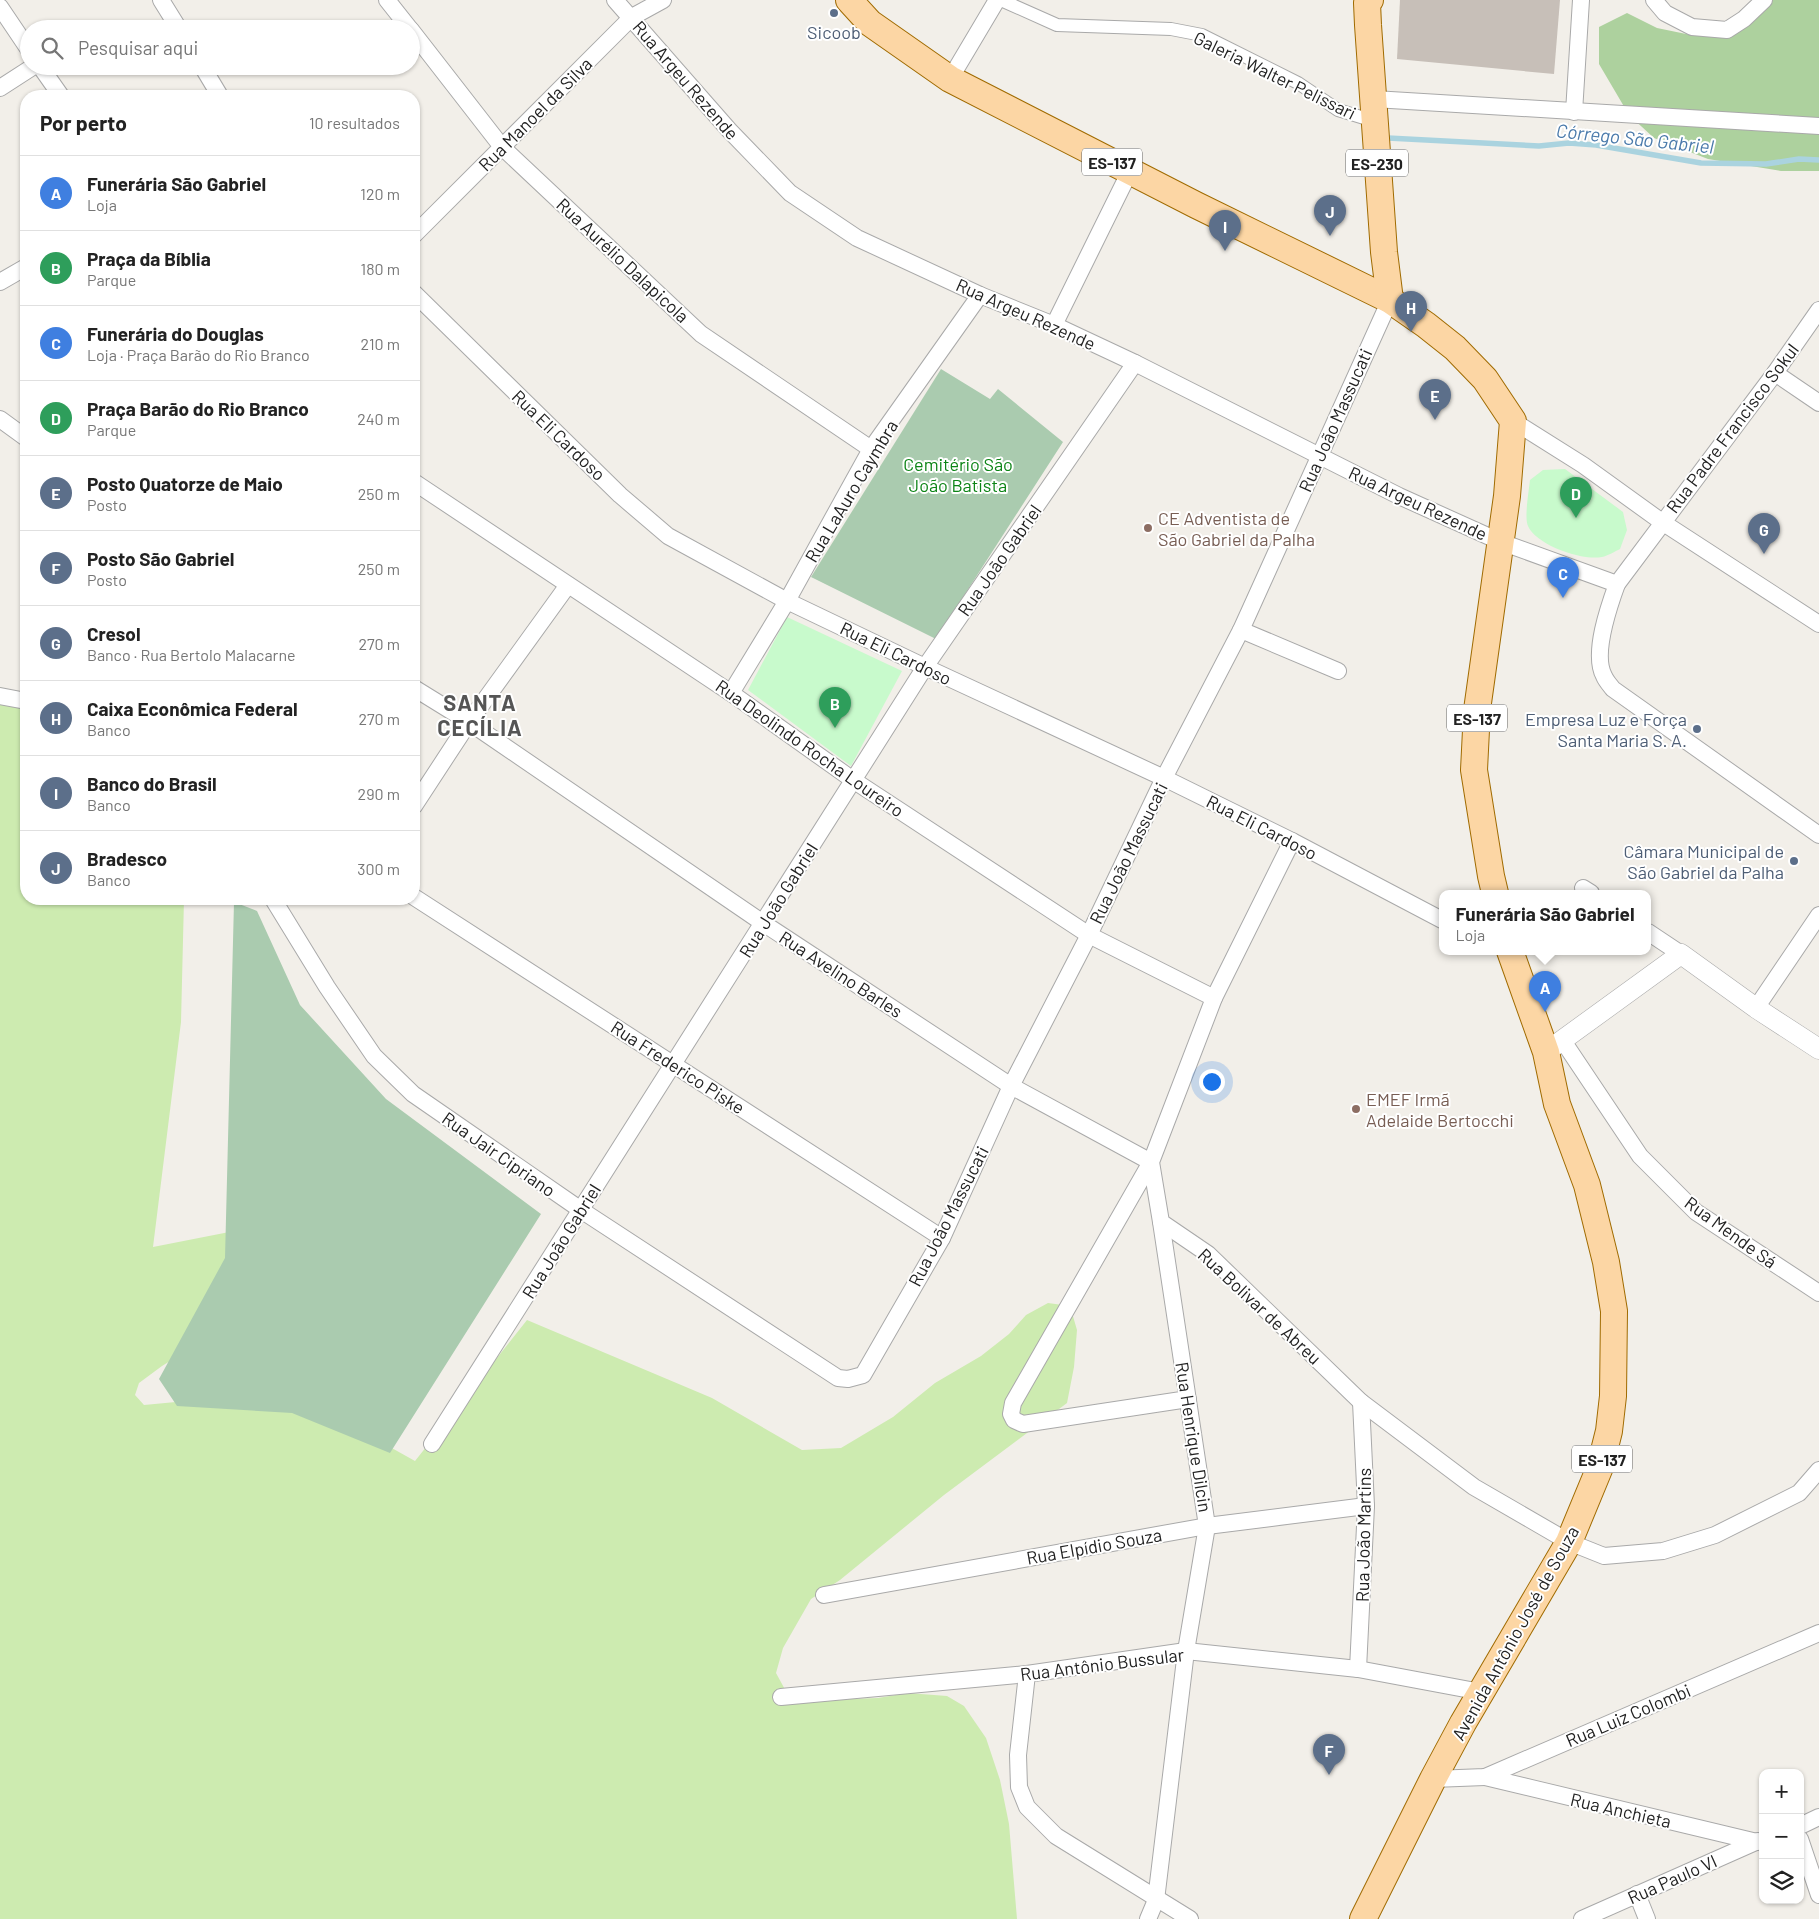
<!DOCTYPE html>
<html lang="pt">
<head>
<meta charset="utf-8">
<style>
  :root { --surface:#fff; --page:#f6f6f6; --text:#222; --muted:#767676; --line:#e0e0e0; --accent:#d40000 }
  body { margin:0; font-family:Barlow,sans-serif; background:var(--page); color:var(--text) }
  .controls { position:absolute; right:15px; bottom:15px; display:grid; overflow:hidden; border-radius:10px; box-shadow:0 1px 4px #0004 }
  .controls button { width:45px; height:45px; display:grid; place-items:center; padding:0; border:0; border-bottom:1px solid var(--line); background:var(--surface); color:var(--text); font:25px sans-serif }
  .you { position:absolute; left:1211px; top:1081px; width:18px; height:18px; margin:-12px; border:4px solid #fff; border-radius:50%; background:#1a73e8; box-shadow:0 0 0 8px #1a73e833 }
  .badge { display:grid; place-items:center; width:32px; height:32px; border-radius:50%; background:var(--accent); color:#fff; font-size:16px; font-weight:700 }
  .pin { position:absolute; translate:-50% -41px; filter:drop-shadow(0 1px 2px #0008) }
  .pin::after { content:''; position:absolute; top:26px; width:18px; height:15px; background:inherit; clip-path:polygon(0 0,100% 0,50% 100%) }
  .popup { position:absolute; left:1439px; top:890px; width:212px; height:65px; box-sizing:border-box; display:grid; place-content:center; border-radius:10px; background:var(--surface); filter:drop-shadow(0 1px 4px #0005); font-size:16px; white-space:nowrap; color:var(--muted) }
  .popup b { font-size:19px; color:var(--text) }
  .popup::after { content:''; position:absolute; left:50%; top:100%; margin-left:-10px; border:10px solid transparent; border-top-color:var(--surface) }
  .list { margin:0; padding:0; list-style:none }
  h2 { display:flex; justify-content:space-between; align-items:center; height:65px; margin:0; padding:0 20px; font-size:21px }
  h2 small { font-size:16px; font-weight:400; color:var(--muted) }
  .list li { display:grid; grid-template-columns:32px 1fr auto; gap:15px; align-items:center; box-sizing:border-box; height:75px; padding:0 20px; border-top:1px solid var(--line) }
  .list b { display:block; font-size:19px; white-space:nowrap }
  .list p { margin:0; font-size:16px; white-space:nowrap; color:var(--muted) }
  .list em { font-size:16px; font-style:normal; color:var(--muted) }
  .icon { flex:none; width:28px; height:28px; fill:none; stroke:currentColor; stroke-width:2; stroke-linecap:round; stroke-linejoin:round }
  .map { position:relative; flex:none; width:1819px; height:1919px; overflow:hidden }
  .search { position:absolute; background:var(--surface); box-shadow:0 1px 4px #0004; left:20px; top:20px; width:400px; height:55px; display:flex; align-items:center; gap:12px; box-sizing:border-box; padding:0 18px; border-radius:28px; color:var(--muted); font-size:19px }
  .panel { position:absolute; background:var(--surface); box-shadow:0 1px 4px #0004; left:20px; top:90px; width:400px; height:815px; border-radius:20px }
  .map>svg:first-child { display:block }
</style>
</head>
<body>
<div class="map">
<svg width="1819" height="1919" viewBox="0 0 1819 1919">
  <rect width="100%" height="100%" fill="#f2efe9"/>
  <path fill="#cdebb0" d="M0,687L26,697V899H184L181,1022L153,1247L270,1224L204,1340L162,1366L139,1383L135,1395L144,1405L218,1398L313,1404L415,1461L527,1320L712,1398L802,1450L841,1448L893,1417L935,1383L981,1356L1009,1334L1026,1315L1048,1303L1070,1306L1077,1330L1074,1367L1067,1403L944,1495L840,1580L811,1599L783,1648L776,1673L788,1695L824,1700L878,1698L908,1693L947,1696L964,1706L986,1738L1000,1780L1009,1824L1017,1919H0Z"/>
  <path fill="#add19e" d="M1771,0H1819V171H1781L1708,159L1654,138L1629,115L1599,64V27L1627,13L1657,28L1691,35L1733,32Z"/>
  <g fill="#aacbaf">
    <path d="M941,369L990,399L998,389L1063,442L936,639L811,577Z"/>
    <path d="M234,902L257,911L300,1005L386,1099L541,1214L390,1453L292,1413L177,1406L159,1379L225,1258Z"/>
  </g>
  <g fill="#c8facc">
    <path d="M1565,469L1623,512L1627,530L1620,549C1615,551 1608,556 1602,557C1582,561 1536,545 1528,526C1524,518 1529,490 1530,480L1543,470Z"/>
    <path d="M787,617L902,671L851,766L748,690Z"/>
  </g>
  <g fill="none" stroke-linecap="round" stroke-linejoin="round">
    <path stroke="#aad3df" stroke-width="5.5" d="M1388,138L1539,146L1569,143L1596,145L1701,163L1766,164L1799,159L1819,160"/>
  </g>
  <path fill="#c7bfb8" d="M1400,0H1560L1554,74L1397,59Z"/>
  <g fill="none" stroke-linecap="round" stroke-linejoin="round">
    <defs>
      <path id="pedestrian" d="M1001,0L1057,25L1171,29L1202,35L1298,83L1338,110L1374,121"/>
      <g id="minor">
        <path d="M161,0L179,29"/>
        <path d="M387,0L410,29"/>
        <path d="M615,0L729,130L790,193L857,238L980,295L1054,325L1135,363L1399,496L1501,542L1617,584L1775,373L1819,310"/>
        <path d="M1654,0L1665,13L1692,27L1727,30L1744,19L1764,0"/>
        <path d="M0,7L29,50"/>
        <path d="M411,30L502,147L701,334L871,449"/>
        <path d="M40,66L61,96"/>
        <path d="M202,66L220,96"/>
        <path d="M950,79L997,0"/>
        <path d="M0,88L34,66"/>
        <path d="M1374,99L1819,126"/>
        <path d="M1574,112L1581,0"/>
        <path d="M414,235L632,17L663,0"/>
        <path d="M0,282L26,267"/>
        <path d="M414,293L620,495L668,536L787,601L925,667L1164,778L1292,841L1442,920"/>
        <path d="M1054,325L1130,171"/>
        <path d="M1775,373L1819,403"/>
        <path d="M0,419L26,438"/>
        <path d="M1513,421L1583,465L1662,522L1819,624"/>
        <path d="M414,482L731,693L853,780L1089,935L1214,998"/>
        <path d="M1617,584C1609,606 1592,654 1604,676C1606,681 1610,685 1613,689L1819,835"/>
        <path d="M1241,630L1338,671"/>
        <path d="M414,688L469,722L763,923L1011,1086L1151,1162L1013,1403L1011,1414L1014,1420L1023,1424L1188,1399"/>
        <path d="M731,693L787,601L871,449L980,295"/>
        <path d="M0,696L26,701"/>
        <path d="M414,806L469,722L568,585"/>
        <path d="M1292,841L1214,998L1151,1162L1161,1222L1208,1254L1361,1402L1474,1487L1569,1542L1604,1556L1663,1551L1715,1535L1799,1493L1819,1470"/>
        <path d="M1583,888L1591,893"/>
        <path d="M414,897L942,1238"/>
        <path d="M273,899L327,987L374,1056L413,1094L581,1210L838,1378L848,1379L863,1375L942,1238L1011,1086L1089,935L1164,778L1241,630L1390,300"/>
        <path d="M1648,932L1681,954"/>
        <path d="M1756,1008L1819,915"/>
        <path d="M1563,1041L1640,1156L1696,1212L1819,1293"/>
        <path d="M432,1444L925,667L1135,363"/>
        <path d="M824,1595L1207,1526L1366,1506"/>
        <path d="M1358,1669L1366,1506L1361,1402"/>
        <path d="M1027,1674L1018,1755L1019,1787L1027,1807L1056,1836L1190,1919"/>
        <path d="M781,1697L1027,1674L1186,1651L1358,1669L1481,1692"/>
        <path d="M1485,1777L1757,1842"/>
        <path d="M1433,1779L1485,1777L1819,1633"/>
        <path d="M1800,1826L1819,1817"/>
        <path d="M1800,1839L1819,1895"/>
        <path d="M1637,1894L1647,1919"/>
        <path d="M1148,1919L1156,1900L1186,1651L1207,1526L1161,1222"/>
        <path d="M1582,1919L1758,1841"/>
      </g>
      <path id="tertiary" d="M1546,1052L1681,954L1756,1008L1819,1049"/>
      <g id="primary">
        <path d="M849,0L870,23L950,79L1196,205L1390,300L1426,325L1455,348L1485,379L1513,421L1507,496L1477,710L1474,770L1491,876L1495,893"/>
        <path d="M1370,0L1367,3L1368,25L1384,252L1390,300"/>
        <path d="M1363,1919L1433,1779L1463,1723L1569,1542L1600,1467L1609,1431L1613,1396L1614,1311L1606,1262L1587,1185L1557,1104L1546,1052L1510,951"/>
      </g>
    </defs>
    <use href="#pedestrian" stroke="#a9a9a9" stroke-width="14"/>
    <use href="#minor" stroke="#a9a9a9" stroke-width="18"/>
    <use href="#tertiary" stroke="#a9a9a9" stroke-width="21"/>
    <use href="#primary" stroke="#a06b00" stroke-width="28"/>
    <use href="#pedestrian" stroke="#fff" stroke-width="12"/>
    <use href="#minor" stroke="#fff" stroke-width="16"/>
    <use href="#tertiary" stroke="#fff" stroke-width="20"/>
    <use href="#primary" stroke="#fcd6a4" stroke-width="26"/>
  </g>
  <g fill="#5c6f8a" stroke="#fff" stroke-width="2">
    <circle cx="834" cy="13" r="5"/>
    <circle cx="1697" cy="729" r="5"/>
    <circle cx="1794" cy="861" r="5"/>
  </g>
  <g fill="#8d6e63" stroke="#fff" stroke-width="2">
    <circle cx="1148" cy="528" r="5"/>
    <circle cx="1356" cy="1109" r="5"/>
  </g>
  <g text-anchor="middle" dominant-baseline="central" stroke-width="4" stroke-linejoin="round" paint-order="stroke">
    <g fill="#fff" stroke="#646464" stroke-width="1">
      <rect x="1082" y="148.5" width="60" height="27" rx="4"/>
      <rect x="1346" y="149.5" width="62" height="27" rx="4"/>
      <rect x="1447" y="704.5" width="60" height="27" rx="4"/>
      <rect x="1572" y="1445.5" width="60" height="27" rx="4"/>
    </g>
    <g font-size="16" font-weight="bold" fill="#222">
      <text x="1112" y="162">ES-137</text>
      <text x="1377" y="163">ES-230</text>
      <text x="1477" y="718">ES-137</text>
      <text x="1602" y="1459">ES-137</text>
    </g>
    <g font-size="18" fill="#4e5e75" stroke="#fff" text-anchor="end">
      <text x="834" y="32" text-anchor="middle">Sicoob</text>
      <text x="1687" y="719">Empresa Luz e Força<tspan x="1687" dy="21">Santa Maria S. A.</tspan></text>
      <text x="1784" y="851">Câmara Municipal de<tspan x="1784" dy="21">São Gabriel da Palha</tspan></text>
    </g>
    <g font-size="18" fill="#222" stroke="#fff">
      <text transform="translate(1275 75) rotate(26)">Galeria Walter Pelissari</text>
      <text transform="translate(686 80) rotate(49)">Rua Argeu Rezende</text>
      <text transform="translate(535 114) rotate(-45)">Rua Manoel da Silva</text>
      <text transform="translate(623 260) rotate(43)">Rua Aurélio Dalapicola</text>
      <text transform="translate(1026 314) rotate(24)">Rua Argeu Rezende</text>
      <text transform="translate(1335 420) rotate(-66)">Rua João Massucati</text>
      <text transform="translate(1732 428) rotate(-53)">Rua Padre Francisco Sokul</text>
      <text transform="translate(559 435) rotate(44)">Rua Eli Cardoso</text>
      <text transform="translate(851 491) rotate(-59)">Rua LaAuro Caymbra</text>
      <text transform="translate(1418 503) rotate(25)">Rua Argeu Rezende</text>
      <text transform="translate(999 560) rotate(-55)">Rua João Gabriel</text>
      <text transform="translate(896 653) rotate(26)">Rua Eli Cardoso</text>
      <text transform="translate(810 748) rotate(35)">Rua Deolindo Rocha Loureiro</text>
      <text transform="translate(1262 827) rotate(27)">Rua Eli Cardoso</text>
      <text transform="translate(1128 853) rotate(-64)">Rua João Massucati</text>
      <text transform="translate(778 900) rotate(-58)">Rua João Gabriel</text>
      <text transform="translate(841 974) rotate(33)">Rua Avelino Barles</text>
      <text transform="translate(678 1067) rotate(33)">Rua Frederico Piske</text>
      <text transform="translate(499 1154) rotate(35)">Rua Jair Cipriano</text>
      <text transform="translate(948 1216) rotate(-63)">Rua João Massucati</text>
      <text transform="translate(1731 1232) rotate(36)">Rua Mende Sá</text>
      <text transform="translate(561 1241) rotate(-58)">Rua João Gabriel</text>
      <text transform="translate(1260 1306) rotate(43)">Rua Bolivar de Abreu</text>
      <text transform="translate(1194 1437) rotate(81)">Rua Henrique Dilcin</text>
      <text transform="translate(1363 1535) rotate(-89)">Rua João Martins</text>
      <text transform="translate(1094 1546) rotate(-10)">Rua Elpídio Souza</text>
      <text transform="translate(1515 1633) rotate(-61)">Avenida Antônio José de Souza</text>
      <text transform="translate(1102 1664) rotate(-7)">Rua Antônio Bussular</text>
      <text transform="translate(1628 1715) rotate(-23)">Rua Luiz Colombi</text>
      <text transform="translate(1621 1810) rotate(13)">Rua Anchieta</text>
      <text transform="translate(1672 1879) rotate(-24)">Rua Paulo VI</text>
    </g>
    <g font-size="18" fill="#0c8416" stroke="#fff">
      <text x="958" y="464">Cemitério São<tspan x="958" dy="21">João Batista</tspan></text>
    </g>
    <g font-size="18" fill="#785e54" stroke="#fff" text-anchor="start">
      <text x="1158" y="518">CE Adventista de<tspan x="1158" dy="21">São Gabriel da Palha</tspan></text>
      <text x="1366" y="1099">EMEF Irmã<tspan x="1366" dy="21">Adelaide Bertocchi</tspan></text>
    </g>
    <g font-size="19" font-style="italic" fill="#4a7aab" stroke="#fff">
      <text transform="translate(1635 138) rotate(6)">Córrego São Gabriel</text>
    </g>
    <g font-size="22" font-weight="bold" letter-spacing="1" fill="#555" stroke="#fff">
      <text x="480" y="702">SANTA<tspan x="480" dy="25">CECÍLIA</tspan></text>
    </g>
  </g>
</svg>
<div class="controls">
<button>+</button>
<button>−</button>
<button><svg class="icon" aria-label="layers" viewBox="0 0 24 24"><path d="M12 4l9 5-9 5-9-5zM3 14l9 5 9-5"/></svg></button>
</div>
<div class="you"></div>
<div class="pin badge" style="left:1545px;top:1012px;background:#3f7fe0">A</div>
<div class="popup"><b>Funerária São Gabriel</b>Loja</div>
<div class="pin badge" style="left:835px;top:728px;background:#2e9e5b">B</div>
<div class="pin badge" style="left:1563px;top:598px;background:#3f7fe0">C</div>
<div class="pin badge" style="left:1576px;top:518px;background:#2e9e5b">D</div>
<div class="pin badge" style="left:1435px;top:420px;background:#5c6f8a">E</div>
<div class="pin badge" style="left:1329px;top:1775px;background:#5c6f8a">F</div>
<div class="pin badge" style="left:1764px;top:554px;background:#5c6f8a">G</div>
<div class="pin badge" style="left:1411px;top:332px;background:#5c6f8a">H</div>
<div class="pin badge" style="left:1225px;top:251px;background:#5c6f8a">I</div>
<div class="pin badge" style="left:1330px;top:236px;background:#5c6f8a">J</div>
<div class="search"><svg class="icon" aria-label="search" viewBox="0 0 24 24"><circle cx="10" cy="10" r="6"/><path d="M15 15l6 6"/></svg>Pesquisar aqui</div>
<section class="panel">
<h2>Por perto<small>10 resultados</small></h2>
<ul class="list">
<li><span class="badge" style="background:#3f7fe0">A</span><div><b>Funerária São Gabriel</b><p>Loja</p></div><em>120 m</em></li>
<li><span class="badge" style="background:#2e9e5b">B</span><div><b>Praça da Bíblia</b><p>Parque</p></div><em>180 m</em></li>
<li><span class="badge" style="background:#3f7fe0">C</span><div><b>Funerária do Douglas</b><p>Loja · Praça Barão do Rio Branco</p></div><em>210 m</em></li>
<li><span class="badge" style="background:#2e9e5b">D</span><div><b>Praça Barão do Rio Branco</b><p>Parque</p></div><em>240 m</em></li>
<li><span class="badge" style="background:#5c6f8a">E</span><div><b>Posto Quatorze de Maio</b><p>Posto</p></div><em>250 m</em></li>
<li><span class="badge" style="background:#5c6f8a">F</span><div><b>Posto São Gabriel</b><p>Posto</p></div><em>250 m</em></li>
<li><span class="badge" style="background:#5c6f8a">G</span><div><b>Cresol</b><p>Banco · Rua Bertolo Malacarne</p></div><em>270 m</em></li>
<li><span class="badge" style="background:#5c6f8a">H</span><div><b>Caixa Econômica Federal</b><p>Banco</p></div><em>270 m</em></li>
<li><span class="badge" style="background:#5c6f8a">I</span><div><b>Banco do Brasil</b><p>Banco</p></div><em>290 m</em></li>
<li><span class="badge" style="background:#5c6f8a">J</span><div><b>Bradesco</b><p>Banco</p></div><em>300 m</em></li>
</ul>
</section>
</div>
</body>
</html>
